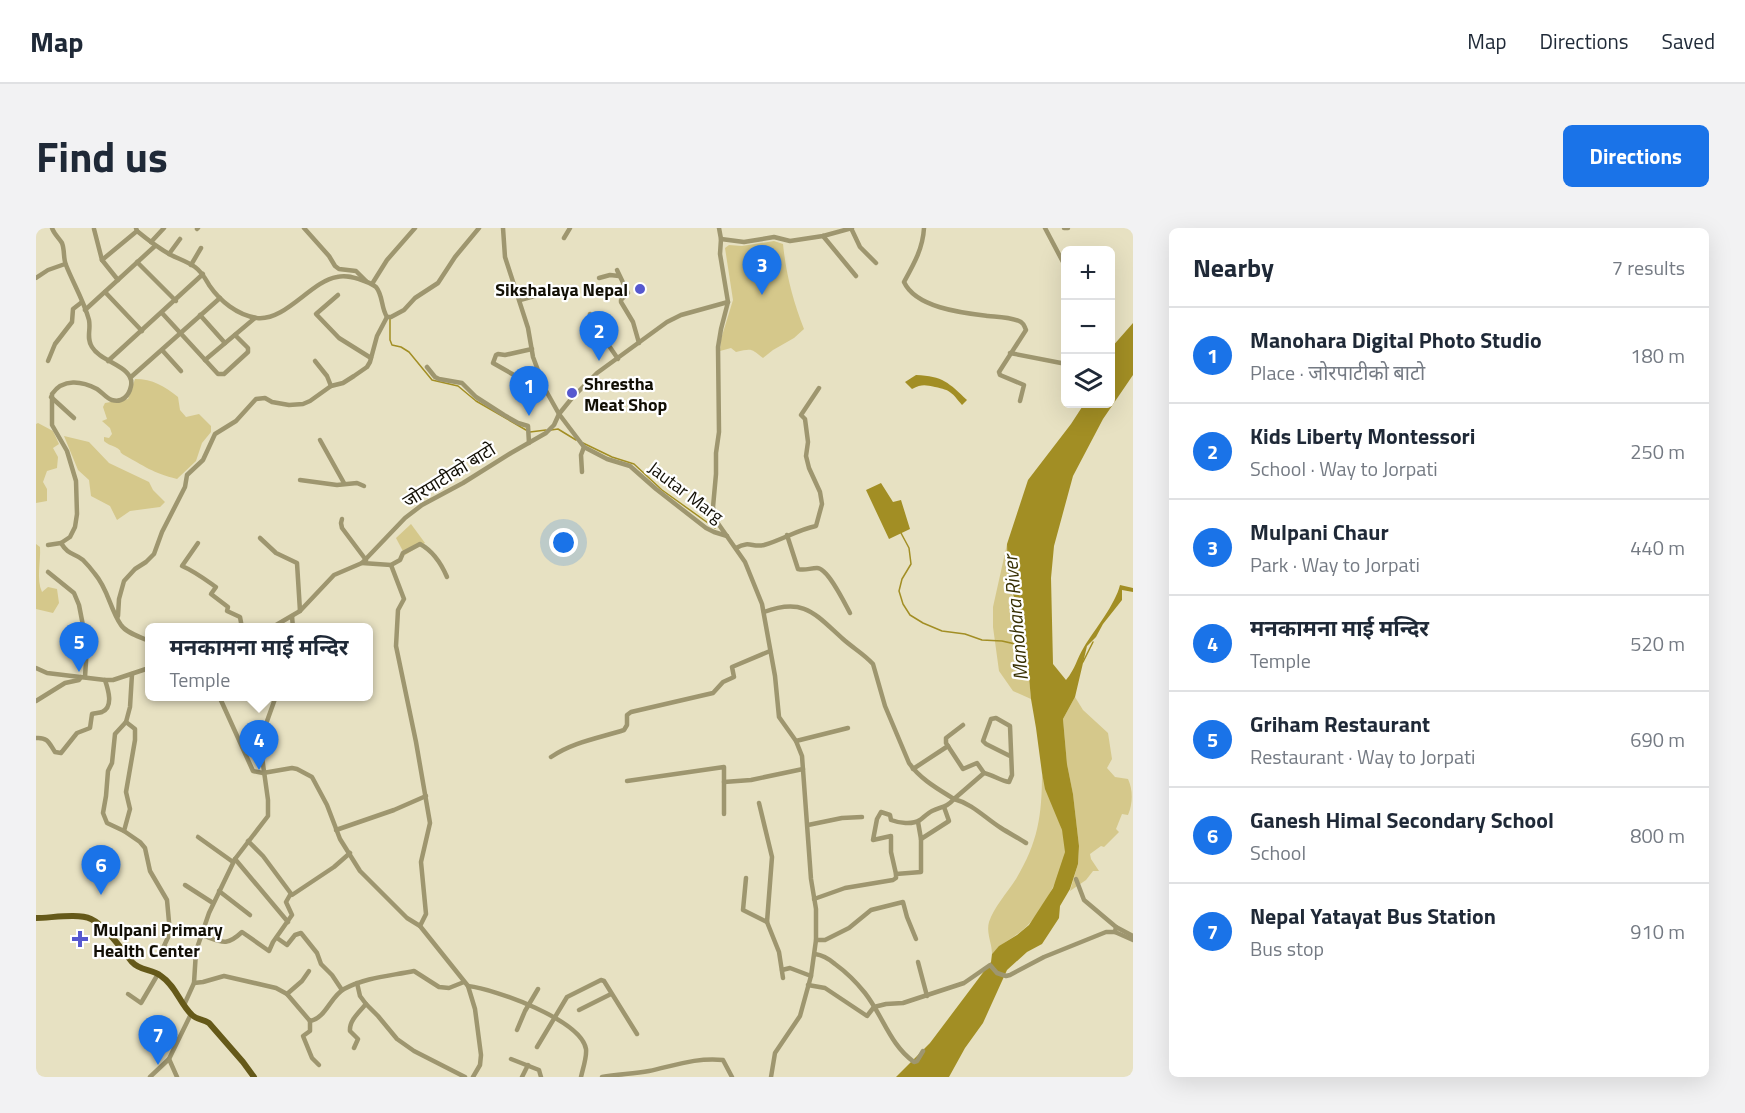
<!DOCTYPE html>
<html lang="en">
<head>
<meta charset="utf-8">
<style>
  :root { --surface:#fff; --page:#f2f2f3; --text:#1f2937; --muted:#747a83; --line:#e0e1e3; --accent:#1a73e8 }
  body { margin:0; font-family:"Titillium Web","Noto Sans Devanagari",sans-serif; background:var(--page); color:var(--text) }
  .controls { position:absolute; right:18px; top:18px; display:grid; overflow:hidden; border-radius:9px; box-shadow:0 6px 24px #0002 }
  .controls button { width:54px; height:54px; display:grid; place-items:center; padding:0; border:0; border-bottom:2px solid var(--line); background:var(--surface); color:var(--text); font:30px sans-serif }
  .you { position:absolute; left:528px; top:315px; width:21px; height:21px; margin:-15px; border:4px solid #fff; border-radius:50%; background:#1a73e8; box-shadow:0 0 0 9px #1a73e833 }
  .badge { display:grid; place-items:center; width:39px; height:39px; border-radius:50%; background:var(--accent); color:#fff; font-size:20px; font-weight:700 }
  .pin { position:absolute; translate:-50% -50px; filter:drop-shadow(0 2px 3px #0008) }
  .pin::after { content:''; position:absolute; top:32px; width:21px; height:18px; background:inherit; clip-path:polygon(0 0,100% 0,50% 100%) }
  .popup { position:absolute; left:109px; top:395px; width:228px; height:78px; box-sizing:border-box; display:grid; place-content:center; border-radius:9px; background:var(--surface); filter:drop-shadow(0 2px 4px #0005); font-size:20px; white-space:nowrap; color:var(--muted) }
  .popup b { font-size:22px; color:var(--text) }
  .popup::after { content:''; position:absolute; left:50%; top:100%; margin-left:-12px; border:12px solid transparent; border-top-color:var(--surface) }
  .list { margin:0; padding:0; list-style:none }
  h2 { display:flex; justify-content:space-between; align-items:center; height:78px; margin:0; padding:0 24px; font-size:26px }
  h2 small { font-size:20px; font-weight:400; color:var(--muted) }
  .list li { display:grid; grid-template-columns:39px 1fr auto; gap:18px; align-items:center; box-sizing:border-box; height:96px; padding:0 24px; border-top:2px solid var(--line) }
  .list b { display:block; font-size:22px; white-space:nowrap }
  .list p { margin:0; font-size:20px; white-space:nowrap; color:var(--muted) }
  .list em { font-size:20px; font-style:normal; color:var(--muted) }
  .icon { flex:none; width:33px; height:33px; fill:none; stroke:currentColor; stroke-width:2; stroke-linecap:round; stroke-linejoin:round }
  .map { position:relative; flex:none; width:1097px; height:849px; overflow:hidden; border-radius:9px }
  header { display:flex; align-items:center; gap:36px; box-sizing:border-box; height:84px; padding:0 30px; background:var(--surface); border-bottom:2px solid var(--line) }
  header strong { font-size:28px }
  nav { display:flex; gap:33px; margin-inline-start:auto; font-size:21px }
  .intro { display:flex; align-items:center; justify-content:space-between; box-sizing:border-box; height:144px; padding:0 36px }
  h1 { margin:0; font-size:42px }
  .button { padding:15px 27px; border-radius:9px; background:var(--accent); color:#fff; font-size:21px; font-weight:700 }
  main { display:flex; gap:36px; padding:0 36px }
  aside { flex:1; background:var(--surface); border-radius:9px; box-shadow:0 6px 24px #0002 }
  .map>svg:first-child { display:block }
</style>
</head>
<body>
<header>
<strong>Map</strong>
<nav><a>Map</a><a>Directions</a><a>Saved</a></nav>
</header>
<div class="intro"><h1>Find us</h1><a class="button">Directions</a></div>
<main>
<div class="map">
<svg width="1097" height="849" viewBox="0 0 1097 849">
  <rect width="100%" height="100%" fill="#e7e1c2"/>
  <g fill="#d5c88b">
    <path d="M738,13L747,16C750,46 757,73 768,101L758,110L737,122L727,130C715,121 717,120 700,124L695,120L684,123L685,111L697,72L689,20L693,17L706,18Z"/>
    <path d="M99,151C117,151 128,158 142,169L144,182L150,189L163,186L175,198V204L166,215L160,233L141,251C117,245 108,238 88,227C81,222 88,225 81,220C76,217 72,217 68,213V209L73,210L76,206L74,200L66,193L71,191L67,179L69,175L92,171Z"/>
    <path d="M2,195L17,203L23,216L17,220L22,229L21,240L11,243L7,254L11,261V273L0,275V196Z"/>
    <path d="M28,208L53,214L73,235L113,254L117,262L129,274L124,279L94,283L81,292L74,278L55,268L53,252L42,242Z"/>
    <path d="M375,296L389,315L369,327L360,310Z"/>
    <path d="M0,316L4,319C5,333 0,351 6,364L12,359L21,361L23,375L17,385L0,381Z"/>
    <path d="M971,316L972,348L987,409L992,439L995,471L977,463L963,443L957,399V379Z"/>
    <path d="M1039,469L1047,482L1072,505L1076,531L1071,540L1079,549L1092,551C1097,562 1097,575 1092,587L1086,586L1080,601L1083,604L1068,619L1065,618L1054,626L1055,631L1063,643H1057L1050,652L1034,663L1042,636L1043,618L1037,566L1031,536L1027,491Z"/>
    <path d="M1006,545C1010,565 1020,582 1026,602C1028,608 1030,618 1029,624C1027,645 1006,683 991,698C980,709 966,714 956,726C956,715 950,705 953,694C958,679 971,665 980,651C1002,614 1006,588 1006,545Z"/>
  </g>
  <g fill="#a28e24">
    <path d="M1097,95V147L1067,191L1037,248L1018,318L1015,350L1017,436L1030,452C1040,440 1040,432 1048,419C1059,401 1079,377 1084,357L1097,360V364L1086,362V372L1067,396L1060,409L1051,418L1039,469L1027,491L1031,536L1037,566L1043,618L1042,636L1034,661L1024,678L1023,690L1006,716L991,724L971,742L947,795L929,820L913,849H860L894,815L955,734L956,726L963,718L981,707L993,697L1017,660L1029,624L1026,602L1009,561L1006,545L1000,500L995,471L992,439L980,377L972,348L971,316L992,252L1035,196L1048,176H1074L1075,120Z"/>
    <path d="M880,147C907,148 913,155 931,172L926,177C916,165 915,162 899,159C889,157 886,156 876,161L869,154Z"/>
    <path d="M845,255L857,274L865,272L874,301L853,311L830,262Z"/>
  </g>
  <g fill="none" stroke-linecap="round" stroke-linejoin="round">
    <g stroke="#a28e24" stroke-width="1.5">
      <path d="M354,90V112L356,117L365,119L373,124L396,152L422,158L440,173L490,202"/>
      <path d="M515,202L522,201L540,212"/>
      <path d="M494,204L510,202"/>
      <path d="M547,215L576,229L598,236L626,262L679,300"/>
      <path d="M865,305L873,320L875,336L866,351L863,363L867,376L874,387L887,395L906,403L929,406L946,412L966,413L988,418"/>
      <path d="M1047,434L1057,414"/>
    </g>
    <g stroke="#9e966f" stroke-width="4.5">
      <path d="M16,0C18,6 23,10 26,15C29,23 27,30 30,37C37,55 48,73 53,92C55,102 50,110 56,119C65,135 99,138 95,158C93,168 86,175 76,172C70,170 66,164 61,161C46,153 27,150 16,166V197L31,223L40,253L41,286L39,299L34,309L25,315C33,328 37,324 47,332C51,336 56,342 59,346C72,361 74,381 85,397C90,405 105,409 113,413"/>
      <path d="M100,0L101,3C112,12 122,20 135,27C143,31 152,34 159,39C166,44 169,50 173,57C184,73 201,87 221,90C250,93 275,53 301,49C309,47 316,49 323,51C329,53 335,55 340,59C347,67 345,80 351,89"/>
      <path d="M268,0L293,28L299,38L303,41L320,43L330,53"/>
      <path d="M467,0L469,29L492,100L497,129L509,161L523,186L548,219L571,231L594,238L620,261L670,300L678,304L691,308"/>
      <path d="M683,0L685,11L684,26L692,74L685,101L682,119L683,204L680,225V246L677,279L681,294L709,334L726,376L739,448L743,489L760,513L766,528L775,651L780,681V712L775,748L764,788L739,825L735,849"/>
      <path d="M815,0L824,19L840,35"/>
      <path d="M888,0C887,20 878,36 868,54C880,80 927,85 952,88C962,89 976,89 985,94C989,97 988,98 990,102L963,144L964,147L988,157L984,173"/>
      <path d="M1009,0L1027,34"/>
      <path d="M1028,0H1032"/>
      <path d="M58,1L66,32L82,52"/>
      <path d="M161,1L162,0"/>
      <path d="M787,8L820,48"/>
      <path d="M528,10L534,0"/>
      <path d="M685,11L708,14L738,9L754,13L787,8L816,0"/>
      <path d="M115,14L128,0"/>
      <path d="M133,26L144,11"/>
      <path d="M66,32L101,3"/>
      <path d="M101,34L140,73"/>
      <path d="M155,37L165,20"/>
      <path d="M581,42L592,65L585,72V74L597,94L603,115"/>
      <path d="M0,50L12,42L29,36"/>
      <path d="M563,50L574,47L583,48"/>
      <path d="M336,56L351,32L379,0"/>
      <path d="M69,64L106,103"/>
      <path d="M302,67L280,86L303,110L335,130"/>
      <path d="M484,72L520,62"/>
      <path d="M49,82L119,18"/>
      <path d="M126,85L182,146H188L212,124V120L199,107"/>
      <path d="M554,86L565,106L582,131"/>
      <path d="M164,87L189,115"/>
      <path d="M496,121L469,127L462,126L460,127L457,135L485,151L487,148L502,145"/>
      <path d="M126,122L145,143"/>
      <path d="M974,125L1025,135"/>
      <path d="M169,132L219,90"/>
      <path d="M12,133L19,116L36,94L37,81L46,74"/>
      <path d="M72,133L167,46"/>
      <path d="M279,133L291,148L295,158"/>
      <path d="M391,139L399,149L403,151L426,155L440,169L468,187L482,195L492,198L493,215"/>
      <path d="M95,149L184,70"/>
      <path d="M15,169L38,190"/>
      <path d="M284,212L308,255"/>
      <path d="M546,244L545,227L548,219"/>
      <path d="M264,252L301,257L321,255L328,258"/>
      <path d="M306,291L305,295L306,300L330,332"/>
      <path d="M751,307L762,341C769,343 774,340 781,340C792,340 809,376 814,385"/>
      <path d="M224,310L240,325L261,335L264,383"/>
      <path d="M162,315L146,338C158,343 170,352 180,359L175,366L192,379L191,383L204,389L206,400"/>
      <path d="M12,317L25,315"/>
      <path d="M700,320C714,312 716,320 728,317C746,312 761,302 780,298L786,276L784,264L773,240L770,228L772,214L769,191L765,187L783,160"/>
      <path d="M326,335L355,337L364,332L367,325L384,316C397,323 405,335 411,349"/>
      <path d="M355,337L368,371L362,382L360,418L380,514L394,595L385,634L390,686L384,698"/>
      <path d="M12,344L38,365L43,377L51,418L49,449"/>
      <path d="M728,384C768,369 779,386 807,411C817,420 828,426 837,436L849,478L873,535C884,551 902,561 918,571L948,545C957,547 965,553 973,554L976,547L974,498L960,490L955,491L947,513L950,516L974,528"/>
      <path d="M82,388L83,371L88,353L99,341L110,334L118,326L126,304L149,259L151,247L167,232L179,206L200,193L220,171L229,170L236,174L253,177L267,176L274,173L295,158L307,155L318,148L331,139L334,134L341,108L351,89H355L368,82L379,70L402,55L419,29L443,0"/>
      <path d="M256,388L257,400"/>
      <path d="M235,400L264,383L298,347L326,335L369,290L386,277L427,255L475,225L510,205L518,197L523,186L536,170L561,145L631,94L645,87L692,74"/>
      <path d="M0,440L11,445L69,452H77L113,440"/>
      <path d="M183,468L217,543L227,545L256,540L261,541L276,549L291,577L304,611L324,643L371,690L384,698L432,758L439,781L445,827L444,837L437,849"/>
      <path d="M0,473L29,455L43,452L45,449"/>
      <path d="M90,494L99,501V512L90,564L94,581L88,603L104,614L109,620L114,643L131,672L134,705L128,718L135,723H160"/>
      <path d="M927,497L910,510V515L927,541L941,535L948,545"/>
      <path d="M0,510C12,509 13,515 19,524L25,525L41,505L54,500L56,486C59,485 63,485 66,484C78,479 72,461 69,452"/>
      <path d="M760,513L812,500"/>
      <path d="M515,529C537,514 563,510 588,502L591,497V487L595,484L677,465L687,454L698,449L696,439L734,423"/>
      <path d="M877,541L912,518"/>
      <path d="M591,553L688,539V586"/>
      <path d="M688,554L715,552L767,541"/>
      <path d="M723,575L736,629L731,694L743,724L747,750"/>
      <path d="M882,594L885,611L913,593L908,579"/>
      <path d="M772,597L806,590L826,589"/>
      <path d="M300,602L358,582L390,568"/>
      <path d="M88,603L71,595L67,585L70,568L72,543L76,535L79,506L90,494L94,479L96,446"/>
      <path d="M162,609L197,634"/>
      <path d="M212,613L227,628L256,667L298,639L314,625"/>
      <path d="M199,631L252,694"/>
      <path d="M860,646L855,624V608L837,612L841,591L845,584L854,587L855,592C863,595 876,597 884,592C888,589 892,585 896,583C906,578 910,580 918,571C937,576 949,590 965,600C973,605 982,610 990,615"/>
      <path d="M710,650L707,682L731,694"/>
      <path d="M1040,651L1048,672L1080,699L1079,704"/>
      <path d="M149,657L177,675"/>
      <path d="M183,663L214,687"/>
      <path d="M778,671L809,660L857,652L860,650V646L885,644V611"/>
      <path d="M1080,699L1097,708"/>
      <path d="M166,707C186,714 190,719 206,704L233,723L237,714L256,687L250,674L254,667"/>
      <path d="M241,710L251,717L259,707L265,705L281,725L285,736L296,747L306,762"/>
      <path d="M780,712H789L813,700L835,682L867,674L871,689L880,711"/>
      <path d="M779,726C787,727 792,730 799,736C810,744 821,755 829,765C847,788 854,817 878,834L881,833L887,823"/>
      <path d="M882,734L891,768"/>
      <path d="M746,742L754,740L775,748"/>
      <path d="M158,755L167,754L188,748L240,760L251,766L274,793C290,790 294,769 308,761C330,749 354,748 378,743L403,759L413,760L428,754"/>
      <path d="M321,755L324,768L330,776L342,788L361,811L378,823L429,849"/>
      <path d="M772,757L789,760L831,788L838,779L850,776L867,775L928,755L954,737L961,745L970,748L974,747L1008,729L1070,704H1079L1097,712"/>
      <path d="M432,758C459,761 545,792 550,821C551,829 547,840 545,849"/>
      <path d="M92,766L105,775L122,746"/>
      <path d="M251,766L266,753L273,743"/>
      <path d="M148,777L158,755L160,723L173,685L199,631L232,588V572L226,529L227,517L230,496L240,468"/>
      <path d="M543,782L575,766"/>
      <path d="M274,793V803L267,808L276,830L283,837"/>
      <path d="M481,802L489,783L502,761"/>
      <path d="M501,819L531,769L565,752L568,753L601,806"/>
      <path d="M318,820L322,811L314,803C313,793 323,784 330,776"/>
      <path d="M475,831L503,842L505,849"/>
      <path d="M114,849L133,831"/>
      <path d="M141,849L133,831L155,786"/>
      <path d="M486,849L492,837"/>
      <path d="M566,849C582,846 597,846 613,843C637,838 661,829 687,832L696,849"/>
    </g>
    <path stroke="#655919" stroke-width="6" d="M0,690C15,690 42,685 55,691C70,698 86,722 96,734C104,743 116,741 125,748C140,758 144,776 156,787C161,792 167,791 173,795L207,834L218,849"/>
  </g>
  <g fill="#5658cf" stroke="#fff" stroke-width="2">
    <circle cx="604" cy="61" r="6"/>
    <circle cx="536" cy="165" r="6"/>
    <path d="M41 702h6v6h6v6h-6v6h-6v-6h-6v-6h6z"/>
  </g>
  <g text-anchor="middle" dominant-baseline="central" stroke-width="4.5" stroke-linejoin="round" paint-order="stroke">
    <g font-size="18" font-weight="bold" fill="#120f05" stroke="#fff" text-anchor="start">
      <text x="592" y="61" text-anchor="end">Sikshalaya Nepal</text>
      <text x="548" y="155">Shrestha<tspan x="548" dy="21">Meat Shop</tspan></text>
      <text x="57" y="701">Mulpani Primary<tspan x="57" dy="21">Health Center</tspan></text>
    </g>
    <g font-size="18" fill="#120f05" stroke="#fff">
      <text transform="translate(413 247) rotate(-32)">जोरपाटीको बाटो</text>
      <text transform="translate(650 264) rotate(37)">Jautar Marg</text>
    </g>
    <g font-size="20" font-style="italic" fill="#372f02" stroke="#fff">
      <text transform="translate(979 390) rotate(-95)">Manohara River</text>
    </g>
  </g>
</svg>
<div class="controls">
<button>+</button>
<button>−</button>
<button><svg class="icon" aria-label="layers" viewBox="0 0 24 24"><path d="M12 4l9 5-9 5-9-5zM3 14l9 5 9-5"/></svg></button>
</div>
<div class="you"></div>
<div class="pin badge" style="left:493px;top:188px">1</div>
<div class="pin badge" style="left:563px;top:133px">2</div>
<div class="pin badge" style="left:726px;top:67px">3</div>
<div class="pin badge" style="left:223px;top:542px">4</div>
<div class="popup"><b>मनकामना माई मन्दिर</b>Temple</div>
<div class="pin badge" style="left:43px;top:444px">5</div>
<div class="pin badge" style="left:65px;top:667px">6</div>
<div class="pin badge" style="left:122px;top:837px">7</div>
</div>
<aside>
<h2>Nearby<small>7 results</small></h2>
<ul class="list">
<li><span class="badge">1</span><div><b>Manohara Digital Photo Studio</b><p>Place · जोरपाटीको बाटो</p></div><em>180 m</em></li>
<li><span class="badge">2</span><div><b>Kids Liberty Montessori</b><p>School · Way to Jorpati</p></div><em>250 m</em></li>
<li><span class="badge">3</span><div><b>Mulpani Chaur</b><p>Park · Way to Jorpati</p></div><em>440 m</em></li>
<li><span class="badge">4</span><div><b>मनकामना माई मन्दिर</b><p>Temple</p></div><em>520 m</em></li>
<li><span class="badge">5</span><div><b>Griham Restaurant</b><p>Restaurant · Way to Jorpati</p></div><em>690 m</em></li>
<li><span class="badge">6</span><div><b>Ganesh Himal Secondary School</b><p>School</p></div><em>800 m</em></li>
<li><span class="badge">7</span><div><b>Nepal Yatayat Bus Station</b><p>Bus stop</p></div><em>910 m</em></li>
</ul>
</aside>
</main>
</body>
</html>
